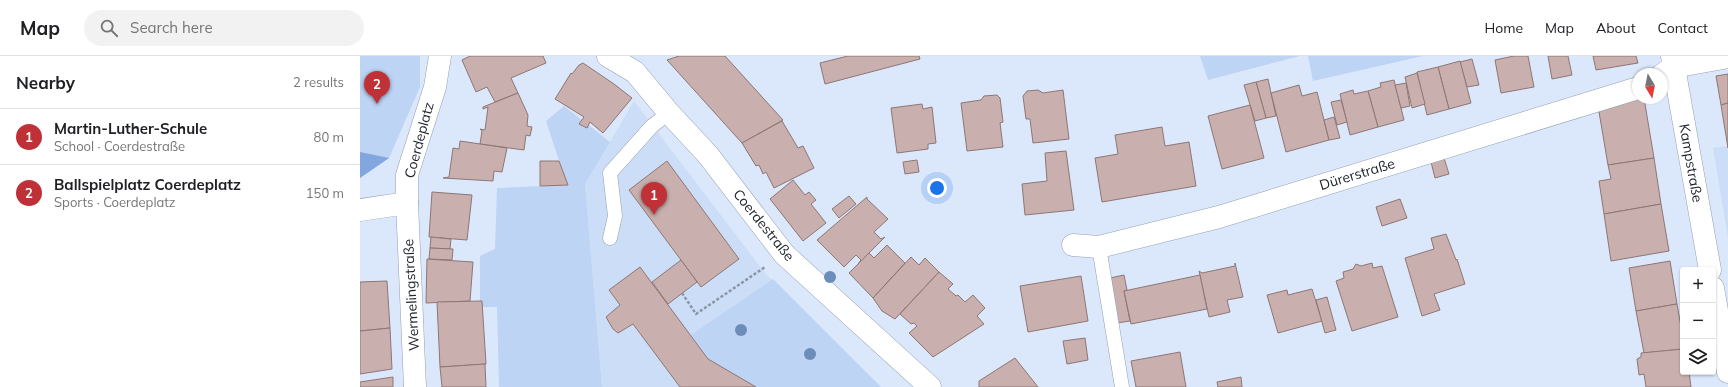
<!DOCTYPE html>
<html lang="en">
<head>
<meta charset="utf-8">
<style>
  :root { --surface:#fff; --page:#f2f2f2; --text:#202124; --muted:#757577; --line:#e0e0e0; --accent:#c03137 }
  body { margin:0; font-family:Mulish,sans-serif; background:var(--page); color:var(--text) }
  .controls { position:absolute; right:12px; bottom:12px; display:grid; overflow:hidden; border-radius:4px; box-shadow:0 1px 3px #0004 }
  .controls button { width:36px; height:36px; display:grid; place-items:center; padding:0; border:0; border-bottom:1px solid var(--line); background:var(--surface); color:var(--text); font:20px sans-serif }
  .compass { position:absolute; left:1272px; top:12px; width:36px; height:36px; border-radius:50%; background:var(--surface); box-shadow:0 1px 3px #0004; rotate:170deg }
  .you { position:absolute; left:577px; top:132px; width:14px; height:14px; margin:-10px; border:3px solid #fff; border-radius:50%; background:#1a73e8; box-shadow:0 0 0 6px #1a73e833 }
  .badge { display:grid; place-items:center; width:26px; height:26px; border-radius:50%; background:var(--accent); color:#fff; font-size:13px; font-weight:700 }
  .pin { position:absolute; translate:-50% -33px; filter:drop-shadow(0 1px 2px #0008) }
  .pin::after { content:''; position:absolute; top:21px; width:14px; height:12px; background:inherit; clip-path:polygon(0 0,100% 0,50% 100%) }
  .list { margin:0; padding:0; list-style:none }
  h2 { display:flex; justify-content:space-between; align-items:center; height:52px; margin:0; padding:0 16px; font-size:17px }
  h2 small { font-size:13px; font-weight:400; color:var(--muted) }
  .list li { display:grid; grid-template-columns:26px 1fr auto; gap:12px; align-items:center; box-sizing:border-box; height:56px; padding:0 16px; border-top:1px solid var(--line) }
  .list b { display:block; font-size:15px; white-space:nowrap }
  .list p { margin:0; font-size:13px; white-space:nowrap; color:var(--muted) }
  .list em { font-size:13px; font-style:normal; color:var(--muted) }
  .icon { flex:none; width:22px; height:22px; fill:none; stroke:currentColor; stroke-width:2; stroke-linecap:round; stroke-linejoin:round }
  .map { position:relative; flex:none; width:1368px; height:331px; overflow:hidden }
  header { display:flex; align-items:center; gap:24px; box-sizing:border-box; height:56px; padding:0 20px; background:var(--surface); border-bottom:1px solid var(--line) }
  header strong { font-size:19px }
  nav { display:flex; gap:22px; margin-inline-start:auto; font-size:14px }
  .search { width:280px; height:36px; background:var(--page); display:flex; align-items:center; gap:10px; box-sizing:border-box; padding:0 14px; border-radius:22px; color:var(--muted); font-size:15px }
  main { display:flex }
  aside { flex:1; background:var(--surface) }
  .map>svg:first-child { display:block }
</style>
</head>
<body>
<header>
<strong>Map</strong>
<div class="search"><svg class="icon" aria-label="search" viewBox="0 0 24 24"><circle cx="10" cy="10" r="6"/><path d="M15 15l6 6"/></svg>Search here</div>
<nav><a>Home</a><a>Map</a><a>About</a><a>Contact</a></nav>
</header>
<main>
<aside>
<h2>Nearby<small>2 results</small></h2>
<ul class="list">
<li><span class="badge">1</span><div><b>Martin-Luther-Schule</b><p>School · Coerdestraße</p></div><em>80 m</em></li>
<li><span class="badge">2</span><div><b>Ballspielplatz Coerdeplatz</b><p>Sports · Coerdeplatz</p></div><em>150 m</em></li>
</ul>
</aside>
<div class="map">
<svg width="1368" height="331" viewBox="0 0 1368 331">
  <rect width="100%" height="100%" fill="#dbe8fb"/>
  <g fill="#ccdef7">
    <path d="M274,45L405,217L521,331H242L225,128Z"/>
    <path d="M1368,90V182L1353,92Z"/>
  </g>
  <g fill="#bdd4f5">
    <path d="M0,0H60V31L29,102L0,122Z"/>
    <path d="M840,0H940L848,24Z"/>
    <path d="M948,0H1063L953,25Z"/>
    <path d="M204,50L250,86L225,128L242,331H139L137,251H120V200L135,193L137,132L207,129L186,65Z"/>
    <path d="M413,223L521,331H396L348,303L331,279Z"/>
  </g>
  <path fill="#81a7de" d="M0,96L29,102L0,122Z"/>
  <g fill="#c9b0ae" stroke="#8e7674">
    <path d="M110,0H183L186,7L151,22L158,37L135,46L127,31L116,36L102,4Z"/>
    <path d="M319,0H365L423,64L382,87L307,4Z"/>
    <path d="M488,0H559L560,3L465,28L460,7Z"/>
    <path d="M1154,0H1168L1174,31L1141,37L1135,4Z"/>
    <path d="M1188,0H1208L1212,19L1192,23Z"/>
    <path d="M1233,0H1276L1278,7L1236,14Z"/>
    <path d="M1112,3L1119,29L1107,31L1100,6Z"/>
    <path d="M1100,5L1111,47L1089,53L1078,11Z"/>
    <path d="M223,7L254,28L272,42L243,77L230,66L227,72L219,68L224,61L195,43L211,17L212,18L219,9Z"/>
    <path d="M1078,11L1089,53L1067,59L1057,16Z"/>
    <path d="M1057,17L1065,48L1052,52L1045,21Z"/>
    <path d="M1368,18V47L1361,49L1356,20Z"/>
    <path d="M908,23L916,60L906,62L896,26Z"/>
    <path d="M1034,24L1044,64L1018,71L1008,35L1021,31L1020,27Z"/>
    <path d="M896,26L906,62L895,65L884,29Z"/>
    <path d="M1046,27L1050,50L1041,52L1035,29Z"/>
    <path d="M939,29L942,40L957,36L969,84L926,96L911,37Z"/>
    <path d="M678,34L683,37L703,34L709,83L673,87L670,63H666L663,40L667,35Z"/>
    <path d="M993,34L994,38L1008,35L1018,71L990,79L980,38Z"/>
    <path d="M158,37L168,59L167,70L172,71L170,80L166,79L164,94L120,88L122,75L120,73L125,74L128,51L123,53V51Z"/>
    <path d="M637,39L640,42L643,66L640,67L643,91L607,95L601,47L621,44L624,40Z"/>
    <path d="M1284,42L1294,102L1248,109L1238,50Z"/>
    <path d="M981,44L987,66L977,69L971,46Z"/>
    <path d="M1368,47V92L1361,49Z"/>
    <path d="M562,48L563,53L572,51L576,87L568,88V93L537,97L531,52Z"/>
    <path d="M890,49L904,102L862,113L848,60Z"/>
    <path d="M974,61L980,82L969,84L964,64Z"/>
    <path d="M422,65L438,92L443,90L454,112L414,132L406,116L403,118L399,109L396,110L382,87Z"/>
    <path d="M802,71L805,90L829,86L836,130L742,146L735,102L758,98L755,79Z"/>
    <path d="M100,85L147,92L142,116L134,115L133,125L83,122L89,121L93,92L99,93Z"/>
    <path d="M706,95L714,154L665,159L662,128L687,125L685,97Z"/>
    <path d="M1084,102L1089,118L1075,122L1071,106Z"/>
    <path d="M1294,102L1301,148L1244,158L1239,125L1251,123L1248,109Z"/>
    <path d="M557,104L559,116L545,118L543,106Z"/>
    <path d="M180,105H199L208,129L180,130Z"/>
    <path d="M307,105L379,203L341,231L269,134Z"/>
    <path d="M433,124L445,139L449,136L456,144L451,148L466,167L443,185L410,143Z"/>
    <path d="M72,136L112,139L107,184L69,181Z"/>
    <path d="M489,140L496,148L479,162L472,153Z"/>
    <path d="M507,141V143L528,163L514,176L521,183L525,181L498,208L501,204L496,199L484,211L457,184Z"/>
    <path d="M1040,143L1047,162L1022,170L1016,151Z"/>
    <path d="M1301,148L1309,195L1251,205L1244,158Z"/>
    <path d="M1086,178L1096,204L1097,203L1105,228L1074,238L1080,254L1062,260L1045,202L1074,193L1071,182Z"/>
    <path d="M71,181L91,183L90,193L70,192Z"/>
    <path d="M527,189L545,207L513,242L489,217L509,197L514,202Z"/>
    <path d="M70,192L93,193L92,204L69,203Z"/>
    <path d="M551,201L559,209L565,202L579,216L535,263L522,255L513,242Z"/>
    <path d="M67,203L113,206L110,245L66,247Z"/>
    <path d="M321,204L337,226L308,248L292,226Z"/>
    <path d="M1310,205L1317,248L1276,255L1269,212Z"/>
    <path d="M875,207L883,241L867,244L870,256L849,261L839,215L842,217L875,210Z"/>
    <path d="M1012,207L1013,212L1022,210L1038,261L992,275L976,225L984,222L983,216L993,213L996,208L1001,210Z"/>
    <path d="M280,211L348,303L396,331H320L273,268L258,277L253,273L246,261L260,249L249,234Z"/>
    <path d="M579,216L593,228L588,233L596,240L598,239L605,246L613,239L625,252L617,260L624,268L573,301L549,277L557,270L554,267L551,268L540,258Z"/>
    <path d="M764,219L767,234L764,235L770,265L757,267L750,222Z"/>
    <path d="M840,219L847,253L771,268L764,235Z"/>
    <path d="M721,220L728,265L668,276L660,230Z"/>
    <path d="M27,225L30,272L0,275V226Z"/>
    <path d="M952,233L962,265L918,277L907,239L927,234L928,239Z"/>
    <path d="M967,241L976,274L965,277L956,244Z"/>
    <path d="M122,245L126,308L80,311L77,246Z"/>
    <path d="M1317,248L1323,282V293L1284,297L1276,255Z"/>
    <path d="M30,272L32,313L0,318V275Z"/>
    <path d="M725,282L728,304L707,308L703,285Z"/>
    <path d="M1323,293V316H1329L1331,331H1286L1284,318L1279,319L1277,303L1281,301V297Z"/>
    <path d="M820,296L826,331H776L771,305Z"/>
    <path d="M655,302L678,331H619V325Z"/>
    <path d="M125,308L126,331H82L80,311Z"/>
    <path d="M33,321V331H0V326Z"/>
    <path d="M881,321L882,331H858L857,326Z"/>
  </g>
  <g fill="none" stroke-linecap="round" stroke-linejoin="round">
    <defs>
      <g id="lane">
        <path d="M250,182L255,160L250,117L292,70L309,57"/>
        <path d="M739,191L762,331"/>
      </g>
      <g id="street">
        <path d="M248,0L275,16L309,57L348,99L424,198L570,331"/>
        <path d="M1312,0L1350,214"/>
        <path d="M1302,19L1313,11L1368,1"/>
        <path d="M47,147L55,331"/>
        <path d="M0,154L47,147V119L75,31L80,0"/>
        <path d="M713,189L739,191L859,161L1278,32"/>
        <path d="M1353,232L1368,316"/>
      </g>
    </defs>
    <use href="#lane" stroke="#939fb1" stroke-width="15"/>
    <use href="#street" stroke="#939fb1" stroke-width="23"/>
    <path stroke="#8b95a3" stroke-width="2.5" stroke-dasharray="3 2" stroke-linecap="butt" d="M322,237L336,258L405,211"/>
    <use href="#lane" stroke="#fff" stroke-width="14"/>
    <use href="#street" stroke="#fff" stroke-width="22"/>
  </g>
  <g fill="#6c8db9">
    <circle cx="470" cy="221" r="6"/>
    <circle cx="381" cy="274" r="6"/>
    <circle cx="450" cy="298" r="6"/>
  </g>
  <g text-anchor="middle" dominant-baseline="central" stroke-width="4" stroke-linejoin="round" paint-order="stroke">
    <g font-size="14" fill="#20252c" stroke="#fff">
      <text transform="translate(59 84) rotate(-75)">Coerdeplatz</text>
      <text transform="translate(1331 107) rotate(80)">Kampstraße</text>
      <text transform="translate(997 118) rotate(-17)">Dürerstraße</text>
      <text transform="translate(404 169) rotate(51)">Coerdestraße</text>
      <text transform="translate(51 239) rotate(-93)">Wermelingstraße</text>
    </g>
  </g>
</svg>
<div class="controls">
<button>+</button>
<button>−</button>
<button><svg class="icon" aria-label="layers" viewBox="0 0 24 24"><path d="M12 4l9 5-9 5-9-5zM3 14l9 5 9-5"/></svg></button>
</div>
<svg class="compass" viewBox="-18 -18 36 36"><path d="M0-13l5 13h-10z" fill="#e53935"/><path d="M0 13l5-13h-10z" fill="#757577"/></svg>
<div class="you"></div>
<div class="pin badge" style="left:294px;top:159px">1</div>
<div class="pin badge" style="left:17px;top:48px">2</div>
</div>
</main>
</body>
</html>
